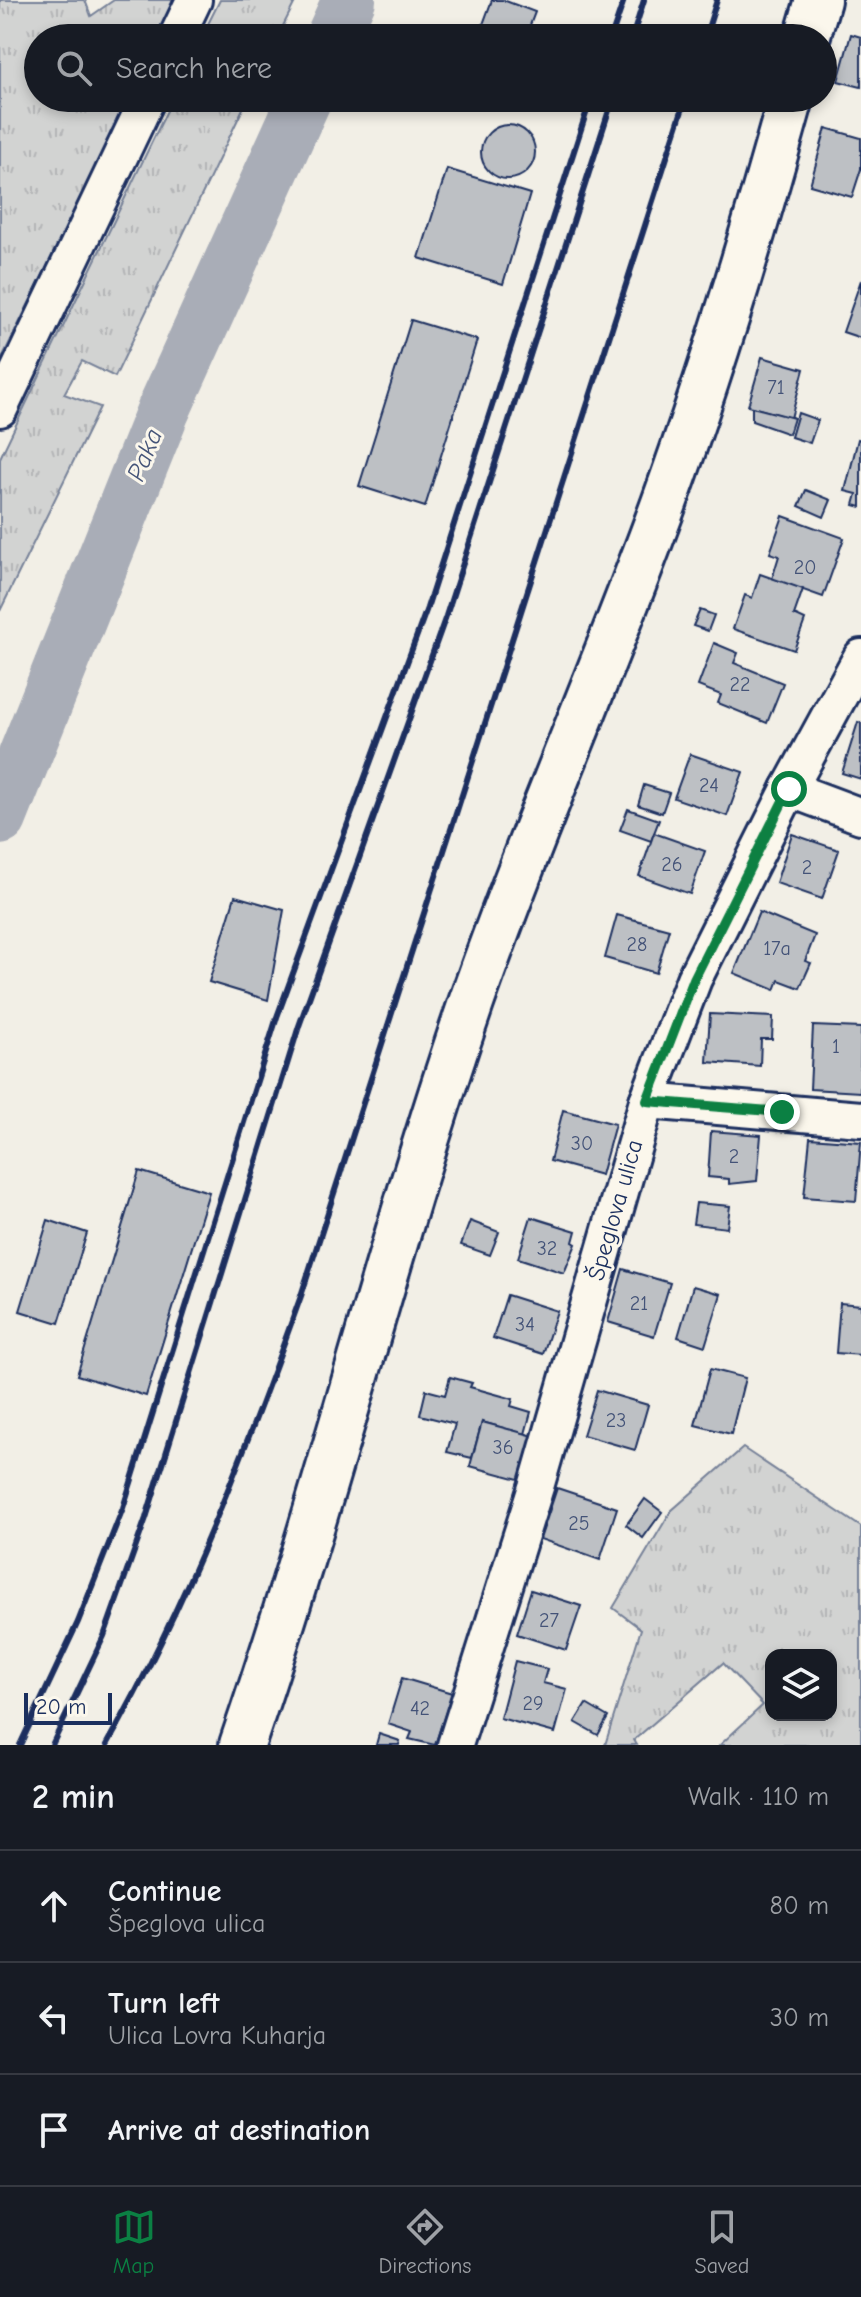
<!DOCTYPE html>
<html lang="en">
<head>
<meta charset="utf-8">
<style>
  :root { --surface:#171b24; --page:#20242c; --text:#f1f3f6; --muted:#9ea1a6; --line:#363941; --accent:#0b8043 }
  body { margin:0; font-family:"Comic Neue",sans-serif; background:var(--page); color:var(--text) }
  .controls { position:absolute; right:24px; bottom:24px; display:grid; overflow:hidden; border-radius:16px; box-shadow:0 4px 12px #0003 }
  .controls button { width:72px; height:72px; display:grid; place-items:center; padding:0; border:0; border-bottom:2px solid var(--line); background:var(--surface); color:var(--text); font:40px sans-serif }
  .scale { position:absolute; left:24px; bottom:20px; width:88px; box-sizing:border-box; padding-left:8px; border:4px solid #1b2f5e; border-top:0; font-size:22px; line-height:28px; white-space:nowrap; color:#1b2f5e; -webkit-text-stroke:6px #fbf7ec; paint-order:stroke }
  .stop { position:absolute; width:24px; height:24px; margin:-18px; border:6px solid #0b8043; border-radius:50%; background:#fff }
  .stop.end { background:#0b8043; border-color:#fff; box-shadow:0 2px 8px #0008 }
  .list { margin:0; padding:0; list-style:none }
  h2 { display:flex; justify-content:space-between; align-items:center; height:104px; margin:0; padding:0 32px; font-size:34px }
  h2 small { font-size:26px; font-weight:400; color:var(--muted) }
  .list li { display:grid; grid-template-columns:52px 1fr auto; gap:24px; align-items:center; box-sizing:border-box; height:112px; padding:0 32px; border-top:2px solid var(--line) }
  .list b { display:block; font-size:30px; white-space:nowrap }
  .list p { margin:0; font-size:26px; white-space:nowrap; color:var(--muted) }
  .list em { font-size:26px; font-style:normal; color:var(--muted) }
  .icon { flex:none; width:44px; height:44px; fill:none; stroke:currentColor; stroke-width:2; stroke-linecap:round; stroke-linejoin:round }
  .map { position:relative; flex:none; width:861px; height:1745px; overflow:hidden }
  .search { position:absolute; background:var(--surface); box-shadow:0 4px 12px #0003; left:24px; right:24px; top:24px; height:88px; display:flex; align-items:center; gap:20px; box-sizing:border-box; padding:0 28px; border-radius:44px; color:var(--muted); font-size:30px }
  .sheet { height:440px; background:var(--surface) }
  nav { display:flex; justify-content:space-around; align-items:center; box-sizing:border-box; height:112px; border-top:2px solid var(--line); background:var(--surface); font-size:22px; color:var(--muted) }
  nav a { display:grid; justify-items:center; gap:4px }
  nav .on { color:var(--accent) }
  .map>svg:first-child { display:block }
</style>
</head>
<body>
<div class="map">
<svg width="861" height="1745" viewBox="0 0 861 1745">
  <defs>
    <pattern id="grass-tufts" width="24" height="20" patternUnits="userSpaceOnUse" patternTransform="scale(2)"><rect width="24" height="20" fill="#d2d3d2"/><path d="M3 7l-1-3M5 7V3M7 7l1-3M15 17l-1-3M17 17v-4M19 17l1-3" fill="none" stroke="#b4b5b7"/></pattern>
  </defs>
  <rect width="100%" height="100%" fill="#f2efe6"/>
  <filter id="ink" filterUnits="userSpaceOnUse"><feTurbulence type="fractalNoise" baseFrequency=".0125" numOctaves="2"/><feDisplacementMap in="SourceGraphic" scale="16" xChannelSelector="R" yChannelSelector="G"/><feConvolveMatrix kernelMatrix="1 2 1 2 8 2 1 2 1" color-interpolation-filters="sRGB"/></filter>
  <g filter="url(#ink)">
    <g fill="url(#grass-tufts)" stroke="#768198" stroke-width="2" fill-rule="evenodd">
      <path d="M0,0H85L91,16L114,0H175L158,38H38V98H130L0,362Z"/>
      <path d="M220,0H296L277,38H201Z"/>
      <path d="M173,98H248L115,377L82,361L64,394L100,407L0,611V458Z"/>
      <path d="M743,1448L861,1527V1745H720L763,1705L723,1663L634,1740L637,1745H605L641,1629L613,1608L671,1511ZM771,1655H831V1715H771Z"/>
    </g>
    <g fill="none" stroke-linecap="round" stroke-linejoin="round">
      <g stroke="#a9adb7" stroke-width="54">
        <path d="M332,38L349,0"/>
        <path d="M0,818L163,411L305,98"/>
      </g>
    </g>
    <g fill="#bdc0c4" stroke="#1b2f5e" stroke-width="2">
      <path d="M492,0H503L535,12L525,38H478Z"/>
      <path d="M851,34L861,37V87L838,81Z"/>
      <circle cx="508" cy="152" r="27"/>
      <path d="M826,128L861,138V169L852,197L810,185Z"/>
      <path d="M447,169L530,194L503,284L419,258Z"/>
      <path d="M861,280V338L843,332Z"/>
      <path d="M411,320L477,340L425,507L359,486Z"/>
      <path d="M762,357L804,369L791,418L748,406Z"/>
      <path d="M752,407L794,418L789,434L752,421Z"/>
      <path d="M798,413L818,420L810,443L791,437Z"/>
      <path d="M858,439L861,440V507L854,505L857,494L845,491Z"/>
      <path d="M806,490L831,500L824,517L799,506Z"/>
      <path d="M783,516L844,538L823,597L772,579L779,556L770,553Z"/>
      <path d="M760,574L803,589L794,615L805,620L794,650L733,629L745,595L752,598Z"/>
      <path d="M700,610L714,615L708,631L693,626Z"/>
      <path d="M714,643L738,653L734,663L783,683L767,723L718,703L721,695L698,686Z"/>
      <path d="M858,722L861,723V779L842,773Z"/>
      <path d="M690,754L743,772L727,816L674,798Z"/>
      <path d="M644,785L669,793L662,813L638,805Z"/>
      <path d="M628,809L659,820L651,841L620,830Z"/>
      <path d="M654,833L705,851L690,894L639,876Z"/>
      <path d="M792,834L839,850L822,899L776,883Z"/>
      <path d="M235,896L284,910L268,1000L209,982Z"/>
      <path d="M759,912L815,935L805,961L811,963L800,988L779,980L775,990L734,973Z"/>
      <path d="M617,915L669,929L656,973L605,958Z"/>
      <path d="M710,1014L773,1017L772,1039H761L760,1066L707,1062Z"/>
      <path d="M813,1026L861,1028L860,1092L810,1089Z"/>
      <path d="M563,1110L615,1124L601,1175L550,1161Z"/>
      <path d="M711,1131L761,1135L757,1181L729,1184V1179L708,1177Z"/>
      <path d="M810,1138L861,1142L856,1201L804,1197Z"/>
      <path d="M139,1171L209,1192L146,1396L77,1375Z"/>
      <path d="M696,1203L730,1206L727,1228L693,1224Z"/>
      <path d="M531,1217L576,1231L573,1242L576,1244L564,1273L518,1258Z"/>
      <path d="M48,1220L87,1233L59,1323L20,1311Z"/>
      <path d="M470,1221L499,1232L490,1255L461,1245Z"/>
      <path d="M623,1269L670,1283L654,1336L608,1322Z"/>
      <path d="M693,1286L721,1294L705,1346L678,1337Z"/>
      <path d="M507,1295L557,1311L543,1354L493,1338Z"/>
      <path d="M840,1303L861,1305V1355L836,1353Z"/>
      <path d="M710,1369L745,1378L731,1434L695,1425Z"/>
      <path d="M450,1377L472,1383L470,1387L513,1399L511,1406L531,1412L525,1434L482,1422L472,1458L447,1452L455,1424L420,1415L426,1390L445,1395Z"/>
      <path d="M597,1390L648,1405L635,1450L583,1435Z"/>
      <path d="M482,1422L534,1436L522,1480L470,1466Z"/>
      <path d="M557,1488L617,1508L600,1560L540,1539Z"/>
      <path d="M645,1499L662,1512L643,1538L626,1525Z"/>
      <path d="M531,1590L581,1606L566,1650L517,1634Z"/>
      <path d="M515,1661L547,1669L543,1683L567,1689L555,1733L500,1718Z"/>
      <path d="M402,1678L452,1693L435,1745L409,1739L412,1732L388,1724Z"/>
      <path d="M586,1704L608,1717L598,1735L575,1722Z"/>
      <path d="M379,1734L400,1741L399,1745H376Z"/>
    </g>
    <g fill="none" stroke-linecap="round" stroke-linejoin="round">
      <defs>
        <g id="minor">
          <path d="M176,38L194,0"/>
          <path d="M0,409L148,98"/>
          <path d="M789,789L861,816"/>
          <path d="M647,1101L861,1119"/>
          <path d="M455,1745L536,1487L647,1101L694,979L789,789L861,657"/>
        </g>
        <g id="major">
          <path d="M807,38L818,0"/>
          <path d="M242,1745C326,1500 387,1248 471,1003C530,835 602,673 663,506C712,372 753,235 791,98"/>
        </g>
      </defs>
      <use href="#minor" stroke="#1b2f5e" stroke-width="40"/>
      <use href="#major" stroke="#1b2f5e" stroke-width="50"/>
      <use href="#minor" stroke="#fbf7ec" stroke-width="34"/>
      <use href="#major" stroke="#fbf7ec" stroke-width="44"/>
      <g stroke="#1b2f5e" stroke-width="6">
        <path d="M611,38L624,0"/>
        <path d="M632,38L644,0"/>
        <path d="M705,38L717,0"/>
        <path d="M20,1745L78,1622L123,1508L277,1017L427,608L591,98"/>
        <path d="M52,1745L104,1636L146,1518L299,1026L446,616L613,98"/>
        <path d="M107,1745C188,1602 246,1449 301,1296L686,98"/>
      </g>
    </g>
  </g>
  <g fill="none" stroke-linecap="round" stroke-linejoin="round" filter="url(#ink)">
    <path stroke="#0b8043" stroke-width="10" d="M782,1112L647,1101L694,979L789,789"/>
  </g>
  <g text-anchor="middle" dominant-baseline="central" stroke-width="6" stroke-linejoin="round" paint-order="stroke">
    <g font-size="20" fill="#445378">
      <text x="776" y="387">71</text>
      <text x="805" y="567">20</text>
      <text x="740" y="684">22</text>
      <text x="709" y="785">24</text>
      <text x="672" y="864">26</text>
      <text x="807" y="867">2</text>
      <text x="637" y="944">28</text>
      <text x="777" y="948">17a</text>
      <text x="836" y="1046">1</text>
      <text x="582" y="1143">30</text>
      <text x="734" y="1156">2</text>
      <text x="547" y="1248">32</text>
      <text x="639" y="1303">21</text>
      <text x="525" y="1324">34</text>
      <text x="616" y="1420">23</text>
      <text x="503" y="1447">36</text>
      <text x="579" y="1523">25</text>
      <text x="549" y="1620">27</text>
      <text x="533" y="1703">29</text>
      <text x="420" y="1708">42</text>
    </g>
    <g font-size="24" fill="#1b2f5e" stroke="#fbf7ec">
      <text transform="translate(615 1210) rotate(-74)">Špeglova ulica</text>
    </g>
    <g font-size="26" font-style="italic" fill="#465579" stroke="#fbf7ec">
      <text transform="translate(145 455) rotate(-68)">Paka</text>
    </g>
  </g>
</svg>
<div class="controls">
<button><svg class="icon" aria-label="layers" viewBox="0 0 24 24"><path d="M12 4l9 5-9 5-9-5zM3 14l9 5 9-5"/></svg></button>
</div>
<div class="scale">20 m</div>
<div class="stop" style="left:789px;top:789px"></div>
<div class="stop end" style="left:782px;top:1112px"></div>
<div class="search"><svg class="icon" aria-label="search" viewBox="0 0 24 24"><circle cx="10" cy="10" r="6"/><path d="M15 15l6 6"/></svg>Search here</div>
</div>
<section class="sheet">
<h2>2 min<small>Walk · 110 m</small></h2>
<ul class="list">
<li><svg class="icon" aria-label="ahead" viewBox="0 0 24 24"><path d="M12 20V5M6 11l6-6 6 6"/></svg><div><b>Continue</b><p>Špeglova ulica</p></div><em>80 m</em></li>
<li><svg class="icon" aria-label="left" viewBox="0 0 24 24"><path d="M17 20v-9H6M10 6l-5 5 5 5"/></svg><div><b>Turn left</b><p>Ulica Lovra Kuharja</p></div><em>30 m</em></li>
<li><svg class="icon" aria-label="arrive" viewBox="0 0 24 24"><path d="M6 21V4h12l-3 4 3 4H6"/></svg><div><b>Arrive at destination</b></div></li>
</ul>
</section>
<nav>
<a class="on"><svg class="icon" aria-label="map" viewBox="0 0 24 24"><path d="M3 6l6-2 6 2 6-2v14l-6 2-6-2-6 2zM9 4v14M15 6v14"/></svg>Map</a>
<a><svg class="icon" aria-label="directions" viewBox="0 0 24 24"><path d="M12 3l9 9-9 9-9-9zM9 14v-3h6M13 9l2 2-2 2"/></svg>Directions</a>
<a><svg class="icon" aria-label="saved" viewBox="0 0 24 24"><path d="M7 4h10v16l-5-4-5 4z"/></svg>Saved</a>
</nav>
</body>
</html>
